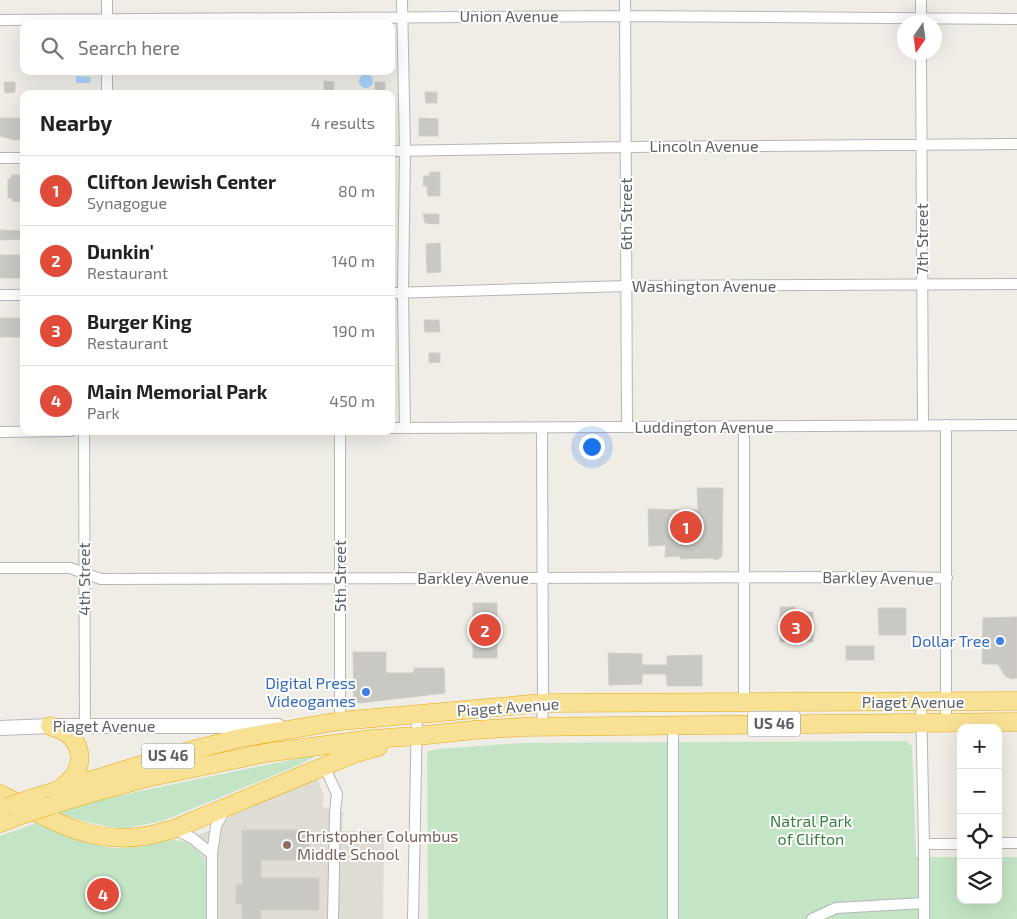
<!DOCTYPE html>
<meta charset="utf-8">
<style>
body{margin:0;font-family:"Exo 2",sans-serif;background:#f2f2f2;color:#222}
.controls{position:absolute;right:15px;bottom:15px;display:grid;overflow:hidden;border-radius:10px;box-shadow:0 5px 20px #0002}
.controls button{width:45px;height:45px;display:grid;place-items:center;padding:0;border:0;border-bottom:1px solid #e0e0e0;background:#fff;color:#222;font:25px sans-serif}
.compass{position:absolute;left:897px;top:15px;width:45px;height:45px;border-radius:50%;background:#fff;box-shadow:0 5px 20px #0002;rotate:193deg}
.you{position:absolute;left:591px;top:446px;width:18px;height:18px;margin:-12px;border:4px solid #fff;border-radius:50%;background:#1a73e8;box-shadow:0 0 0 8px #1a73e833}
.badge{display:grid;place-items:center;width:32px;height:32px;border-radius:50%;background:#e14b3a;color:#fff;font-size:16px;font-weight:700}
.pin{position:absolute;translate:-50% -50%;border:2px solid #fff;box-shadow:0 1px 5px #0006}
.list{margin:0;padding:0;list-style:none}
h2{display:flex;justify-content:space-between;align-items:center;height:65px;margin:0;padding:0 20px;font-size:21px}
h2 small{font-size:16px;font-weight:400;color:#767676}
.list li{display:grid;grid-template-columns:32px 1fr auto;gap:15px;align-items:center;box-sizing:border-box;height:70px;padding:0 20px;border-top:1px solid #e0e0e0}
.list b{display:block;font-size:19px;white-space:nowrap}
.list p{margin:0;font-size:16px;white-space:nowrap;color:#767676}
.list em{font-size:16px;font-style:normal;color:#767676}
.icon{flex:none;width:28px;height:28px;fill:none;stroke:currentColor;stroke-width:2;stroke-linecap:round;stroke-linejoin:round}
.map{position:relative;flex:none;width:1017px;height:919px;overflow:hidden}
.search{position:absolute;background:#fff;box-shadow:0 5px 20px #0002;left:20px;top:20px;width:375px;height:55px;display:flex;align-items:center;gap:12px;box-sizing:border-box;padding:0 18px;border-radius:10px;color:#767676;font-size:19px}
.panel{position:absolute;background:#fff;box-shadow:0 5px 20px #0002;left:20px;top:90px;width:375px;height:345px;border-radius:10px}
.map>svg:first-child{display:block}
.education{fill:#dfdcd4}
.green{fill:#c4e5c5}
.water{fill:#aad5fb}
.building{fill:#cac8c3;stroke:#d4cfc4}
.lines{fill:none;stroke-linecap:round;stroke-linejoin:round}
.street-casing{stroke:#b3b6ba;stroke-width:12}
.secondary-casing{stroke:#b4b8bd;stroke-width:16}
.highway-casing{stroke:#eaaa0b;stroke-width:19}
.street{stroke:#fff;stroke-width:10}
.secondary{stroke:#fff;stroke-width:14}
.highway{stroke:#f8e194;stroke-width:18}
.highway-bridge-casing{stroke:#eaaa0b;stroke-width:19;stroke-linecap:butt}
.highway-bridge{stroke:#f8e194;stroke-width:18}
.shop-dot{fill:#3f7fe0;stroke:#fff;stroke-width:2}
.education-dot{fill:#8d6e63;stroke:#fff;stroke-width:2}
.labels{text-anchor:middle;stroke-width:4;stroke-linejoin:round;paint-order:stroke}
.shield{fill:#fff;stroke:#8e9094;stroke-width:1}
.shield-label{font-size:15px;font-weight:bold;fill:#5d6166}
.street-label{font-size:16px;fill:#5d6166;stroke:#fff}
.shop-label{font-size:16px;fill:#366cbe;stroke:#fff;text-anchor:end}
.park-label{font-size:16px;fill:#39813e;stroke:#fff}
.education-label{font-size:16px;fill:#785e54;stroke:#fff;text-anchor:start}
</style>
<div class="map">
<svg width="1017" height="919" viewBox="0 0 1017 919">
<rect width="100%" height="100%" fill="#efede6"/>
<!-- education -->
<path class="education" d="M 317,778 L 324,796 L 322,806 L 335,812 L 343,812 L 342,831 L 384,831 L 383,919 L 206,919 L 206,868 L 204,861 L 197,850 L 183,841 L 223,825 L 235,810 Z"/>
<!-- green -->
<path class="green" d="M 906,741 L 912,746 L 916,857 L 961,857 L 961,900 L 998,900 L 998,857 L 1017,857 L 1017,919 L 428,919 L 427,754 L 429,751 L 438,749 L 521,743 Z
M 319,754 L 299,765 L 162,821 L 122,829 L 86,822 L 58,813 L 88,802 Z
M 39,822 L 81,841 L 111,848 L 139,847 L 171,840 L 183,841 L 197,850 L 204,861 L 206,868 L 206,919 L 0,919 L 0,836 Z"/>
<!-- water -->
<path class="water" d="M359 81a7 7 0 1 1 14 0a7 7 0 1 1-14 0Z
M 76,76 L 91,77 L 90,83 L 76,83 Z"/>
<!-- building -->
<path class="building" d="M 324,81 L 334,82 L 334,92 L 324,91 Z
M 4,82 L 15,82 L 15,92 L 5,93 Z
M 375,82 L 385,82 L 385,93 L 375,92 Z
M 425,92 L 437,92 L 437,103 L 426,103 Z
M 0,118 L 24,118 L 24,137 L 22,137 L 22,139 L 14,140 L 0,136 Z
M 419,118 L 438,119 L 438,136 L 419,136 Z
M 430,172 L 440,172 L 440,196 L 428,196 L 427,186 L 423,186 L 424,176 L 429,176 Z
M 11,175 L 21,175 L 21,179 L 23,179 L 24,199 L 21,202 L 12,201 L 12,198 L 8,198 L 8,179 L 11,179 Z
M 423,214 L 439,214 L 439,224 L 425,223 Z
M 0,230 L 24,231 L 24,239 L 0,240 Z
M 440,243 L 441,272 L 427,273 L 426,244 Z
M 0,255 L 24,255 L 24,278 L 0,278 Z
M 0,318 L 24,318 L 24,337 L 0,337 Z
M 424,320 L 439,320 L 440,332 L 425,332 Z
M 429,353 L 440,353 L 440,362 L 429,363 Z
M 697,488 L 723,488 L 722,556 L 717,560 L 711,558 L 680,559 L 680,556 L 665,557 L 666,545 L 649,546 L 648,509 L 698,510 Z
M 473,603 L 497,603 L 497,658 L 473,658 Z
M 780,607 L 795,607 L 795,612 L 813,612 L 813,642 L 780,642 Z
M 878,608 L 906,608 L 906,635 L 879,635 Z
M 1017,617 L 1017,678 L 1011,679 L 1005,676 L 998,664 L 982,664 L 983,618 Z
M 846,646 L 874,646 L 874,660 L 846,660 Z
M 353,652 L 386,652 L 386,673 L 414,673 L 414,668 L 444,668 L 445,693 L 360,703 L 356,702 L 354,700 Z
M 608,653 L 642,654 L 642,665 L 667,665 L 667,656 L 702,655 L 702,686 L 667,686 L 666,674 L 642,674 L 642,684 L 609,685 Z
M 242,830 L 310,830 L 310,860 L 261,860 L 261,878 L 319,878 L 319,910 L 261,910 L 261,919 L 242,919 L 242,904 L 236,904 L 236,885 L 242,885 Z"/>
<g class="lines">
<defs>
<path id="street" d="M 402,0 L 405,151 L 403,293 L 405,428
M 625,0 L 627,427
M 921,0 L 921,22
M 0,20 L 626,16 L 1017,19
M 107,24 L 107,0
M 921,52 L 923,425
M 107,71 L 107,94
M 391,151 L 626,147 L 1017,144
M 0,158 L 24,158
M 391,293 L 626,286 L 1017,284
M 0,295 L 24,295
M 946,425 L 946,722
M 744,426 L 744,703
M 391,428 L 1017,425
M 84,431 L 85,726
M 0,432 L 71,431
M 0,568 L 70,568 L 101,579 L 900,577 L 947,578
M 921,702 L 924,844 L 924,919
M 340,721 L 340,431
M 542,727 L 543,703 L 542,428
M 324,766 L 337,794 L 335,812 L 333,919
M 174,829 L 192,838 L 212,854 L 212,919
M 998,843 L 1017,843
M 924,844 L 961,844
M 212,854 L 216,826 L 226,808
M 413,919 L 417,714
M 673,919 L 673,726
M 812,919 L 836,908 L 924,903"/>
<path id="secondary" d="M 0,728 L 50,726 L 278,726"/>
<path id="highway" d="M 50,726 C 54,728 60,729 65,732 C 81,742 84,762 73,777 C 69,781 65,785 61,788
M 265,753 L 372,739 L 417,736 L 474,730 L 522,727 L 1017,722
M 0,794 C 48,818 88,845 145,836 C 155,835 165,831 174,829 L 356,753 L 378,747
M 36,797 L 177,754 L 240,738 L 340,721 L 543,703 L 1017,701
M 52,805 L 92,793 L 146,778 L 275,751
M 0,823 L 21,815"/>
</defs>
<!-- street casing -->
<use href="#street" class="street-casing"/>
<!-- secondary casing -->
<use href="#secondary" class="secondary-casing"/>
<!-- highway casing -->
<use href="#highway" class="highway-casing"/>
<!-- street -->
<use href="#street" class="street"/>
<!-- secondary -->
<use href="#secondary" class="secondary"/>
<!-- highway -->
<use href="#highway" class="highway"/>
<defs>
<path id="highway-bridge" d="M 7,807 L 36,797
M 21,815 L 52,805"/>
</defs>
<!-- highway-bridge casing -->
<use href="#highway-bridge" class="highway-bridge-casing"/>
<!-- highway-bridge -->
<use href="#highway-bridge" class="highway-bridge"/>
</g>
<!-- markers -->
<g class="shop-dot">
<circle cx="1000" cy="641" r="5"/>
<circle cx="366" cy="692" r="5"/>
</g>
<circle class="education-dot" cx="287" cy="845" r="5"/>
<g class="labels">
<!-- shield labels -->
<g class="shield">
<rect x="748" y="711.5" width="52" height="25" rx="4"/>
<rect x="142" y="743.5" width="52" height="25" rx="4"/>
</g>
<g class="shield-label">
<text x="774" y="729">US 46</text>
<text x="168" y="761">US 46</text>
</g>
<!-- street labels -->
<g class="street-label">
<text x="509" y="22">Union Avenue</text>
<text x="704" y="152">Lincoln Avenue</text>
<text transform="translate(626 214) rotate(-90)" y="6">6th Street</text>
<text transform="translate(922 239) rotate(-90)" y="6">7th Street</text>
<text x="704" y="292">Washington Avenue</text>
<text x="704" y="433">Luddington Avenue</text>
<text transform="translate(340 576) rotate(-90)" y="6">5th Street</text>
<text x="473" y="584">Barkley Avenue</text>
<text transform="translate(878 578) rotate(1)" y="6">Barkley Avenue</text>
<text transform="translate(84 579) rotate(-90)" y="6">4th Street</text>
<text x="913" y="708">Piaget Avenue</text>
<text transform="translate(508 707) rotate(-4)" y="6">Piaget Avenue</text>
<text x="104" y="732">Piaget Avenue</text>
</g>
<!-- shop labels -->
<g class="shop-label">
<text x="990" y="647">Dollar Tree</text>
<text x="356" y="689">Digital Press<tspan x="356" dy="18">Videogames</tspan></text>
</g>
<!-- park labels -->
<g class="park-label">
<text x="811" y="827">Natral Park<tspan x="811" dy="18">of Clifton</tspan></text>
</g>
<!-- education labels -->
<g class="education-label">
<text x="297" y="842">Christopher Columbus<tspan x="297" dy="18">Middle School</tspan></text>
</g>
</g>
</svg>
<div class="controls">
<button>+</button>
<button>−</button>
<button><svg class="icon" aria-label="locate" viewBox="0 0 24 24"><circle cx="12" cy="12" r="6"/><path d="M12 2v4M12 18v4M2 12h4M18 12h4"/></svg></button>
<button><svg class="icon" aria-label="layers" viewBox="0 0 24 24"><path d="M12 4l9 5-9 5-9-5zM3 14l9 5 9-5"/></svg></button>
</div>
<svg class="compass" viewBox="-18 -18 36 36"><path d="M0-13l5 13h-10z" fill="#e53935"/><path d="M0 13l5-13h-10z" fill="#767676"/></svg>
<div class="you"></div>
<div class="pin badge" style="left:686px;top:527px">1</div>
<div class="pin badge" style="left:485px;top:630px">2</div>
<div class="pin badge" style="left:796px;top:627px">3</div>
<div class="pin badge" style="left:103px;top:894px">4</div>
<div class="search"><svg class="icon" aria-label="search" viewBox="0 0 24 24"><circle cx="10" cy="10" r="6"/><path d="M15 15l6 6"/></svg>Search here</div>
<section class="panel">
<h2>Nearby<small>4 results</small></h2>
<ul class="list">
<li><span class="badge">1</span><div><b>Clifton Jewish Center</b><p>Synagogue</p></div><em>80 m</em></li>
<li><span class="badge">2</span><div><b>Dunkin'</b><p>Restaurant</p></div><em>140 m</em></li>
<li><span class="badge">3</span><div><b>Burger King</b><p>Restaurant</p></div><em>190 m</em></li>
<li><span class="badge">4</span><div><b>Main Memorial Park</b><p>Park</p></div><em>450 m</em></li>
</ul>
</section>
</div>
